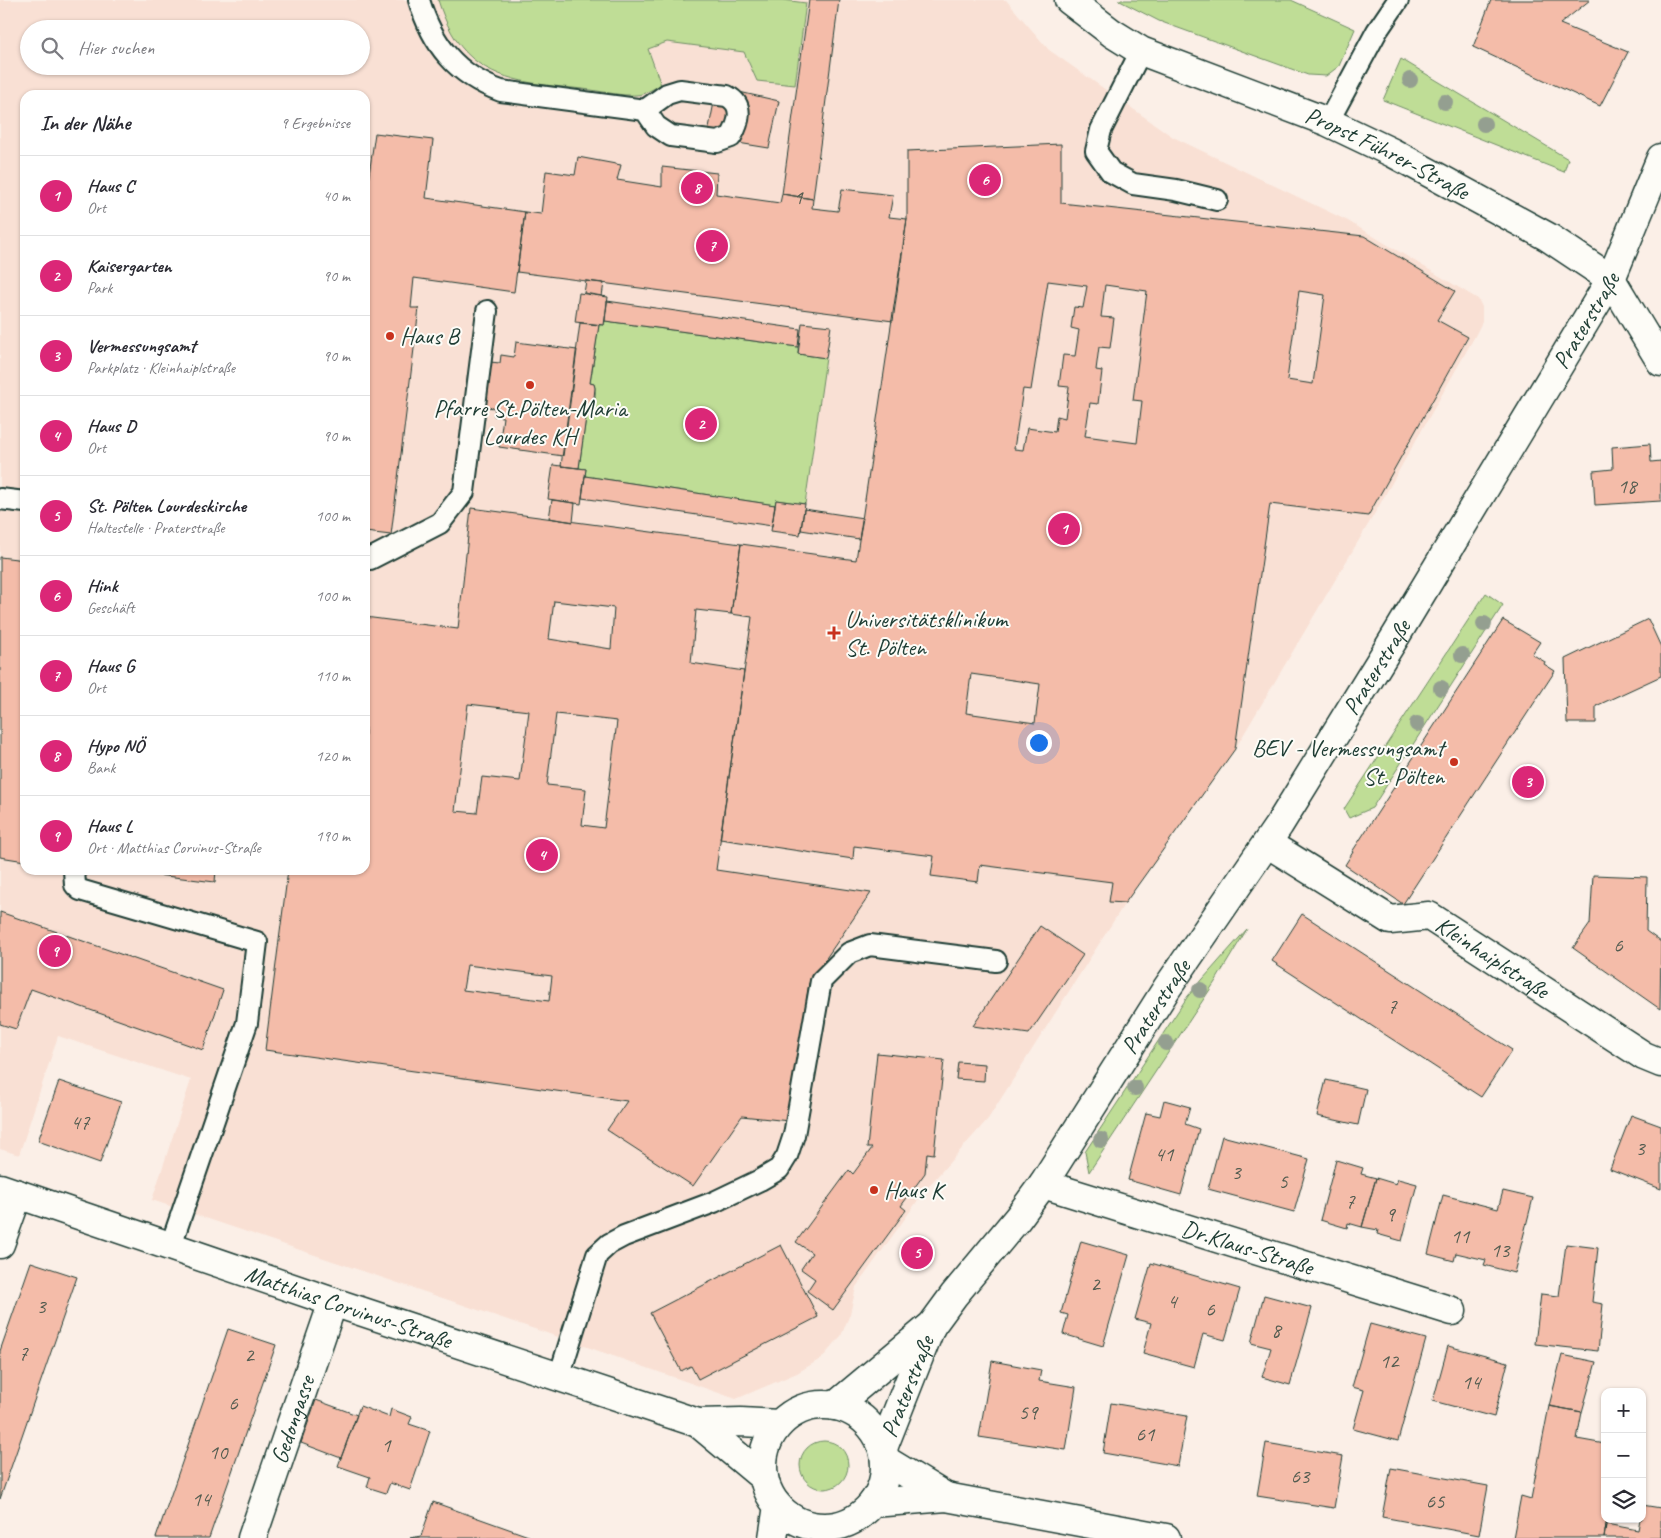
<!DOCTYPE html>
<html lang="de">
<meta charset="utf-8">
<style>
body{margin:0;font-family:Caveat,sans-serif;background:#f2f2f3;color:#2b2b33}
.controls{position:absolute;right:15px;bottom:15px;display:grid;overflow:hidden;border-radius:10px;box-shadow:0 1px 4px #0004}
.controls button{width:45px;height:45px;display:grid;place-items:center;padding:0;border:0;border-bottom:1px solid #e1e1e2;background:#fff;color:#2b2b33;font:25px sans-serif}
.you{position:absolute;left:1038px;top:742px;width:18px;height:18px;margin:-12px;border:4px solid #fff;border-radius:50%;background:#1a73e8;box-shadow:0 0 0 8px #1a73e833}
.badge{display:grid;place-items:center;width:32px;height:32px;border-radius:50%;background:#db2777;color:#fff;font-size:16px;font-weight:700}
.pin{position:absolute;translate:-50% -50%;border:2px solid #fff;box-shadow:0 1px 5px #0006}
.list{margin:0;padding:0;list-style:none}
h2{display:flex;justify-content:space-between;align-items:center;height:65px;margin:0;padding:0 20px;font-size:21px}
h2 small{font-size:16px;font-weight:400;color:#7c7c81}
.list li{display:grid;grid-template-columns:32px 1fr auto;gap:15px;align-items:center;box-sizing:border-box;height:80px;padding:0 20px;border-top:1px solid #e1e1e2}
.list b{display:block;font-size:19px;white-space:nowrap}
.list p{margin:0;font-size:16px;white-space:nowrap;color:#7c7c81}
.list em{font-size:16px;font-style:normal;color:#7c7c81}
.icon{flex:none;width:28px;height:28px;fill:none;stroke:currentColor;stroke-width:2;stroke-linecap:round;stroke-linejoin:round}
.map{position:relative;flex:none;width:1661px;height:1538px;overflow:hidden}
.search{position:absolute;background:#fff;box-shadow:0 1px 4px #0004;left:20px;top:20px;width:350px;height:55px;display:flex;align-items:center;gap:12px;box-sizing:border-box;padding:0 18px;border-radius:28px;color:#7c7c81;font-size:19px}
.panel{position:absolute;background:#fff;box-shadow:0 1px 4px #0004;left:20px;top:90px;width:350px;height:785px;border-radius:15px}
.map>svg:first-child{display:block}
.built{fill:#f9e0d4;fill-rule:evenodd}
.green{fill:#bfdd96;stroke:#6f8d65}
.building{fill:#f4bca9;stroke:#1f3d34;fill-rule:evenodd}
.lines{fill:none;stroke-linecap:round;stroke-linejoin:round}
.service-casing{stroke:#1f3d34;stroke-width:24}
.minor-casing{stroke:#1f3d34;stroke-width:31}
.tertiary-casing{stroke:#1f3d34;stroke-width:31}
.secondary-casing{stroke:#1f3d34;stroke-width:31}
.service{stroke:#fdfcf7;stroke-width:20}
.minor{stroke:#fdfcf7;stroke-width:28}
.tertiary{stroke:#fdfcf7;stroke-width:28}
.secondary{stroke:#fdfcf7;stroke-width:28}
.tree{fill:#949f90}
.poi-dot{fill:#c8321e;stroke:#fdfcf7;stroke-width:2}
.labels{text-anchor:middle;stroke-width:4;stroke-linejoin:round;paint-order:stroke}
.number-label{font-size:21px;fill:#545d51}
.street-label{font-size:24px;fill:#1f3d34;stroke:#fdfcf7}
.poi-label{font-size:24px;fill:#1f3d34;stroke:#fdfcf7;text-anchor:start}
</style>
<div class="map">
<svg width="1661" height="1538" viewBox="0 0 1661 1538">
<rect width="100%" height="100%" fill="#fbefe7"/>
<filter id="ink" filterUnits="userSpaceOnUse"><feTurbulence type="fractalNoise" baseFrequency=".02" numOctaves="2"/><feDisplacementMap in="SourceGraphic" scale="10" xChannelSelector="R" yChannelSelector="G"/><feConvolveMatrix kernelMatrix="1 2 1 2 8 2 1 2 1" color-interpolation-filters="sRGB"/></filter>
<g filter="url(#ink)">
<!-- built -->
<path class="built" d="M 0,0 L 1006,0 L 1049,50 L 1173,137 L 1348,221 L 1478,299 L 1482,307 L 1482,322 L 1475,336 L 1372,518 L 1235,749 L 1125,903 L 988,1119 L 926,1189 L 856,1287 L 850,1314 L 841,1336 L 822,1358 L 797,1373 L 736,1399 L 576,1343 L 152,1200 L 191,1080 L 58,1036 L 19,1155 L 0,1149 ZM 29,29 L 361,29 L 361,66 L 29,66 ZM 25,95 L 365,95 L 365,870 L 25,870 Z"/>
<!-- green -->
<path class="green" d="M 438,0 L 783,0 L 806,3 L 795,85 L 757,81 L 744,52 L 667,42 L 648,49 L 661,85 C 654,88 644,95 636,95 C 622,96 605,92 591,90 C 551,85 505,85 473,59 C 455,44 445,22 438,0 Z
M 1118,0 L 1291,0 L 1355,29 L 1339,66 L 1326,76 L 1308,75 L 1159,21 Z
M 1401,59 L 1568,159 L 1564,172 L 1383,100 Z
M 605,321 L 798,347 L 798,354 L 826,358 L 805,504 L 776,500 L 775,505 L 585,476 L 586,469 L 579,468 L 587,410 L 591,411 C 595,404 597,392 594,384 L 590,383 L 599,325 L 604,325 Z
M 1486,593 L 1503,605 L 1372,808 L 1349,818 L 1344,809 Z
M 1247,929 L 1215,982 L 1089,1172 L 1085,1152 L 1188,996 Z
M800 1465a24 24 0 1 1 48 0a24 24 0 1 1-48 0Z"/>
<!-- building -->
<path class="building" d="M 809,0 L 839,0 L 813,199 L 782,194 Z
M 1491,0 L 1590,0 L 1560,24 L 1628,52 L 1600,106 L 1473,47 Z
M 717,87 L 779,101 L 769,148 L 707,138 Z
M 375,133 L 433,140 L 426,198 L 525,212 L 514,292 L 414,278 L 411,308 L 419,308 L 391,535 L 365,532 L 365,203 Z
M 1061,144 L 1061,203 L 1364,236 L 1455,291 L 1437,320 L 1468,337 L 1368,516 L 1270,504 L 1235,749 L 1125,903 L 1109,902 L 1112,882 L 980,865 L 978,882 L 931,876 L 934,856 L 854,846 L 853,859 L 720,839 L 752,617 L 731,614 L 741,544 L 856,560 L 907,219 L 907,151 ZM 1048,281 L 1087,286 L 1083,308 L 1074,307 L 1071,328 L 1079,330 L 1075,356 L 1063,355 L 1059,386 L 1069,387 L 1065,418 L 1057,416 L 1055,432 L 1027,428 L 1023,450 L 1014,449 L 1023,389 L 1031,390 ZM 1105,285 L 1147,291 L 1133,400 L 1142,401 L 1137,443 L 1085,436 L 1090,403 L 1098,404 L 1102,371 L 1096,370 L 1099,347 L 1110,348 L 1114,318 L 1101,317 ZM 1299,291 L 1325,295 L 1313,384 L 1287,380 ZM 971,674 L 1040,684 L 1035,723 L 966,713 Z
M 578,157 L 621,165 L 617,180 L 662,187 L 662,167 L 717,173 L 716,194 L 780,203 L 782,194 L 813,199 L 812,208 L 838,211 L 842,189 L 893,195 L 889,217 L 907,219 L 893,321 L 517,272 L 525,212 L 541,214 L 546,171 L 575,175 Z
M 586,281 L 604,283 L 602,296 L 584,293 Z
M 579,293 L 608,297 L 604,325 L 575,322 Z
M 607,301 L 800,329 L 798,347 L 605,321 Z
M 580,323 L 599,325 L 590,383 L 594,384 L 595,388 L 593,407 L 591,411 L 587,410 L 579,468 L 561,466 Z
M 802,323 L 831,326 L 826,358 L 798,354 Z
M 516,342 L 577,350 L 563,456 L 499,447 L 503,417 L 494,416 L 495,408 L 485,407 L 490,362 L 500,363 L 501,355 L 514,357 Z
M 1650,444 L 1651,462 L 1661,461 L 1661,501 L 1595,505 L 1593,471 L 1613,469 L 1612,447 Z
M 553,465 L 586,469 L 581,504 L 548,499 Z
M 585,476 L 775,505 L 772,526 L 582,498 Z
M 552,500 L 575,503 L 573,522 L 549,518 Z
M 776,500 L 805,504 L 800,535 L 771,531 Z
M 471,508 L 741,544 L 731,614 L 696,610 L 691,663 L 744,671 L 716,870 L 871,893 L 809,983 L 789,1121 L 742,1116 L 693,1186 L 607,1130 L 627,1101 L 265,1050 L 288,870 L 365,870 L 365,617 L 458,629 ZM 554,601 L 614,608 L 611,649 L 549,639 ZM 468,704 L 529,711 L 520,781 L 482,777 L 477,813 L 455,811 ZM 556,714 L 617,721 L 604,828 L 582,825 L 586,789 L 547,785 ZM 467,965 L 552,976 L 549,1001 L 463,990 Z
M 804,509 L 863,518 L 859,539 L 801,530 Z
M 0,557 L 25,560 L 25,861 L 0,857 Z
M 1648,619 L 1661,647 L 1661,676 L 1596,706 L 1596,723 L 1567,723 L 1565,659 Z
M 1503,620 L 1540,642 L 1532,654 L 1545,662 L 1544,664 L 1555,671 L 1403,904 L 1345,865 L 1353,852 L 1352,852 Z
M 116,870 L 216,870 L 215,882 Z
M 1593,875 L 1647,877 L 1646,931 L 1661,942 L 1660,1009 L 1573,948 L 1590,924 Z
M 0,912 L 223,990 L 203,1050 L 31,989 L 16,1029 L 0,1024 Z
M 1302,914 L 1512,1050 L 1481,1097 L 1272,961 Z
M 1040,926 L 1083,955 L 1029,1034 L 973,1026 Z
M 877,1053 L 944,1060 L 934,1154 L 927,1153 L 925,1173 L 901,1206 L 906,1210 L 833,1310 L 807,1291 L 815,1279 L 801,1269 L 812,1253 L 796,1242 L 849,1170 L 853,1174 L 872,1148 L 867,1148 Z
M 958,1062 L 985,1064 L 984,1081 L 956,1079 Z
M 1326,1080 L 1366,1089 L 1358,1125 L 1317,1116 Z
M 59,1081 L 121,1102 L 100,1163 L 38,1141 Z
M 1164,1100 L 1190,1107 L 1185,1124 L 1199,1129 L 1181,1195 L 1128,1180 L 1146,1113 L 1160,1116 Z
M 1631,1115 L 1661,1126 L 1661,1189 L 1610,1169 Z
M 1222,1136 L 1309,1159 L 1294,1212 L 1208,1189 Z
M 1336,1160 L 1363,1168 L 1361,1174 L 1376,1178 L 1362,1227 L 1348,1223 L 1347,1228 L 1320,1220 Z
M 1376,1178 L 1396,1184 L 1398,1179 L 1417,1184 L 1402,1241 L 1377,1234 L 1378,1230 L 1362,1227 Z
M 1503,1191 L 1533,1198 L 1514,1273 L 1484,1265 L 1486,1260 L 1456,1253 L 1454,1261 L 1428,1254 L 1443,1195 L 1498,1209 Z
M 1081,1241 L 1129,1255 L 1103,1346 L 1063,1334 L 1068,1315 L 1061,1313 Z
M 1566,1244 L 1598,1248 L 1592,1302 L 1603,1304 L 1598,1351 L 1535,1344 L 1541,1294 L 1559,1296 Z
M 781,1245 L 818,1317 L 698,1379 L 691,1366 L 681,1371 L 650,1313 Z
M 31,1262 L 77,1277 L 0,1499 L 0,1351 Z
M 1151,1263 L 1240,1289 L 1225,1340 L 1203,1334 L 1194,1367 L 1143,1353 L 1151,1323 L 1135,1319 Z
M 1264,1295 L 1312,1308 L 1290,1385 L 1262,1377 L 1271,1348 L 1251,1343 Z
M 1370,1324 L 1426,1339 L 1398,1441 L 1353,1429 L 1364,1390 L 1352,1387 Z
M 228,1329 L 276,1345 L 209,1538 L 156,1538 Z
M 1448,1346 L 1508,1362 L 1494,1417 L 1433,1401 Z
M 1562,1355 L 1596,1362 L 1582,1412 L 1549,1406 Z
M 992,1361 L 1041,1370 L 1039,1381 L 1076,1387 L 1066,1450 L 979,1437 Z
M 316,1400 L 357,1415 L 341,1458 L 301,1443 Z
M 1111,1403 L 1187,1416 L 1178,1466 L 1103,1453 Z
M 360,1406 L 389,1417 L 391,1409 L 412,1417 L 409,1424 L 430,1431 L 410,1490 L 390,1483 L 386,1493 L 367,1487 L 370,1477 L 338,1466 Z
M 1549,1406 L 1582,1412 L 1577,1439 L 1605,1444 L 1605,1519 L 1607,1519 L 1604,1538 L 1513,1538 L 1521,1496 L 1531,1499 Z
M 1266,1443 L 1343,1456 L 1334,1508 L 1257,1496 Z
M 1391,1468 L 1488,1486 L 1479,1535 L 1382,1517 Z
M 433,1502 L 534,1538 L 410,1538 L 421,1536 Z
M 1642,1505 L 1661,1508 L 1661,1538 L 1604,1538 L 1606,1524 L 1638,1530 L 1640,1519 L 1642,1519 Z"/>
<g class="lines">
<defs>
<path id="service" d="M 419,0 C 432,44 456,75 501,91 L 645,110 L 667,94 L 680,90 L 727,96 C 745,105 739,123 731,137 L 717,142 L 671,136 L 656,126 L 645,110
M 1141,51 L 1101,130 L 1096,151 L 1111,172 L 1133,184 L 1176,190 L 1217,200
M 1328,122 L 1377,31 L 1398,0
M 0,499 L 25,502
M 365,559 L 370,559 L 440,523 L 464,492 L 487,311
M 74,870 L 75,885 L 80,890 L 257,942 L 247,1023 L 171,1245
M 559,1377 L 597,1255 L 609,1244 L 624,1236 L 714,1202 L 760,1180 L 779,1169 L 787,1156 L 794,1135 L 821,981 L 849,953 L 870,945 L 996,961"/>
<g id="minor">
<path id="s1" d="M 1069,0 L 1112,33 L 1141,51 L 1328,122 L 1393,153 L 1548,237 L 1611,279"/>
<path id="s2" d="M 1267,843 L 1390,920 L 1429,916 L 1644,1056 L 1661,1063"/>
<path id="s3" d="M 1043,1184 L 1452,1311"/>
<path id="s4" d="M 0,1188 L 333,1302 L 698,1423 L 741,1422 L 779,1424"/>
<path d="M 0,1244 L 18,1194"/>
<path d="M 698,1423 L 764,1478"/>
<path d="M 885,1460 L 946,1497"/>
<path d="M 873,1503 L 946,1497 L 1166,1538"/>
<path id="s5" d="M 252,1538 L 333,1302"/>
</g>
<path id="tertiary" d="M 1611,279 L 1661,362"/>
<g id="secondary">
<circle cx="824" cy="1466" r="61"/>
<path id="s6" d="M 835,1406 L 932,1325 L 954,1295 L 1018,1218 L 1043,1184 L 1167,988 L 1279,825 L 1397,634 L 1611,279 L 1661,158"/>
<path id="s7" d="M 883,1448 L 930,1329"/>
<path d="M 773,1538 L 778,1506"/>
</g>
</defs>
<!-- service casing -->
<use href="#service" class="service-casing"/>
<!-- minor casing -->
<use href="#minor" class="minor-casing"/>
<!-- tertiary casing -->
<use href="#tertiary" class="tertiary-casing"/>
<!-- secondary casing -->
<use href="#secondary" class="secondary-casing"/>
<!-- service -->
<use href="#service" class="service"/>
<!-- minor -->
<use href="#minor" class="minor"/>
<!-- tertiary -->
<use href="#tertiary" class="tertiary"/>
<!-- secondary -->
<use href="#secondary" class="secondary"/>
</g>
<!-- trees -->
<g class="tree">
<circle cx="1410" cy="80" r="8"/>
<circle cx="1445" cy="102" r="8"/>
<circle cx="1484" cy="124" r="8"/>
<circle cx="1484" cy="624" r="8"/>
<circle cx="1462" cy="655" r="8"/>
<circle cx="1441" cy="688" r="8"/>
<circle cx="1417" cy="724" r="8"/>
<circle cx="1200" cy="990" r="8"/>
<circle cx="1166" cy="1043" r="8"/>
<circle cx="1135" cy="1088" r="8"/>
<circle cx="1101" cy="1140" r="8"/>
</g>
</g>
<!-- markers -->
<g class="poi-dot">
<circle cx="390" cy="336" r="5"/>
<circle cx="530" cy="385" r="5"/>
<path d="M831.5 625.5h5v5h5v5h-5v5h-5v-5h-5v-5h5z"/>
<circle cx="1454" cy="762" r="5"/>
<circle cx="874" cy="1190" r="5"/>
</g>
<g class="labels">
<!-- number labels -->
<g class="number-label">
<text x="798" y="204">1</text>
<text x="1627" y="493">18</text>
<text x="1618" y="952">6</text>
<text x="1392" y="1013">7</text>
<text x="80" y="1129">47</text>
<text x="1640" y="1155">3</text>
<text x="1164" y="1161">41</text>
<text x="1236" y="1179">3</text>
<text x="1283" y="1188">5</text>
<text x="1350" y="1208">7</text>
<text x="1390" y="1221">9</text>
<text x="1460" y="1243">11</text>
<text x="1500" y="1257">13</text>
<text x="1095" y="1291">2</text>
<text x="1172" y="1308">4</text>
<text x="41" y="1313">3</text>
<text x="1210" y="1316">6</text>
<text x="1276" y="1337">8</text>
<text x="23" y="1360">7</text>
<text x="249" y="1362">2</text>
<text x="1389" y="1368">12</text>
<text x="1471" y="1389">14</text>
<text x="233" y="1410">6</text>
<text x="1028" y="1419">59</text>
<text x="1145" y="1441">61</text>
<text x="386" y="1452">1</text>
<text x="218" y="1459">10</text>
<text x="1300" y="1483">63</text>
<text x="201" y="1506">14</text>
<text x="1435" y="1508">65</text>
</g>
<!-- street labels -->
<g class="street-label">
<text dy="8" stroke="none"><textPath href="#s1" startOffset="355">Propst Führer-Straße</textPath></text>
<text dy="8" stroke="none"><textPath href="#s6" startOffset="1326">Praterstraße</textPath></text>
<text dy="8" stroke="none"><textPath href="#s6" startOffset="921">Praterstraße</textPath></text>
<text dy="8" stroke="none"><textPath href="#s2" startOffset="260">Kleinhaiplstraße</textPath></text>
<text dy="8" stroke="none"><textPath href="#s6" startOffset="516">Praterstraße</textPath></text>
<text dy="8" stroke="none"><textPath href="#s3" startOffset="214">Dr.Klaus-Straße</textPath></text>
<text dy="8" stroke="none"><textPath href="#s4" startOffset="368">Matthias Corvinus-Straße</textPath></text>
<text dy="8" stroke="none"><textPath href="#s7" startOffset="66">Praterstraße</textPath></text>
<text dy="8" stroke="none"><textPath href="#s5" startOffset="125">Gedongasse</textPath></text>
</g>
<!-- poi labels -->
<g class="poi-label">
<text x="400" y="344">Haus B</text>
<text x="530" y="416" text-anchor="middle">Pfarre St.Pölten-Maria<tspan x="530" dy="28">Lourdes KH</tspan></text>
<text x="845" y="627">Universitätsklinikum<tspan x="845" dy="28">St. Pölten</tspan></text>
<text x="1444" y="756" text-anchor="end">BEV - Vermessungsamt<tspan x="1444" dy="28">St. Pölten</tspan></text>
<text x="884" y="1198">Haus K</text>
</g>
</g>
</svg>
<div class="controls">
<button>+</button>
<button>−</button>
<button><svg class="icon" aria-label="layers" viewBox="0 0 24 24"><path d="M12 4l9 5-9 5-9-5zM3 14l9 5 9-5"/></svg></button>
</div>
<div class="you"></div>
<div class="pin badge" style="left:1064px;top:529px">1</div>
<div class="pin badge" style="left:701px;top:424px">2</div>
<div class="pin badge" style="left:1528px;top:782px">3</div>
<div class="pin badge" style="left:542px;top:855px">4</div>
<div class="pin badge" style="left:917px;top:1253px">5</div>
<div class="pin badge" style="left:985px;top:180px">6</div>
<div class="pin badge" style="left:712px;top:246px">7</div>
<div class="pin badge" style="left:697px;top:188px">8</div>
<div class="pin badge" style="left:55px;top:951px">9</div>
<div class="search"><svg class="icon" aria-label="search" viewBox="0 0 24 24"><circle cx="10" cy="10" r="6"/><path d="M15 15l6 6"/></svg>Hier suchen</div>
<section class="panel">
<h2>In der Nähe<small>9 Ergebnisse</small></h2>
<ul class="list">
<li><span class="badge">1</span><div><b>Haus C</b><p>Ort</p></div><em>40 m</em></li>
<li><span class="badge">2</span><div><b>Kaisergarten</b><p>Park</p></div><em>90 m</em></li>
<li><span class="badge">3</span><div><b>Vermessungsamt</b><p>Parkplatz · Kleinhaiplstraße</p></div><em>90 m</em></li>
<li><span class="badge">4</span><div><b>Haus D</b><p>Ort</p></div><em>90 m</em></li>
<li><span class="badge">5</span><div><b>St. Pölten Lourdeskirche</b><p>Haltestelle · Praterstraße</p></div><em>100 m</em></li>
<li><span class="badge">6</span><div><b>Hink</b><p>Geschäft</p></div><em>100 m</em></li>
<li><span class="badge">7</span><div><b>Haus G</b><p>Ort</p></div><em>110 m</em></li>
<li><span class="badge">8</span><div><b>Hypo NÖ</b><p>Bank</p></div><em>120 m</em></li>
<li><span class="badge">9</span><div><b>Haus L</b><p>Ort · Matthias Corvinus-Straße</p></div><em>190 m</em></li>
</ul>
</section>
</div>
